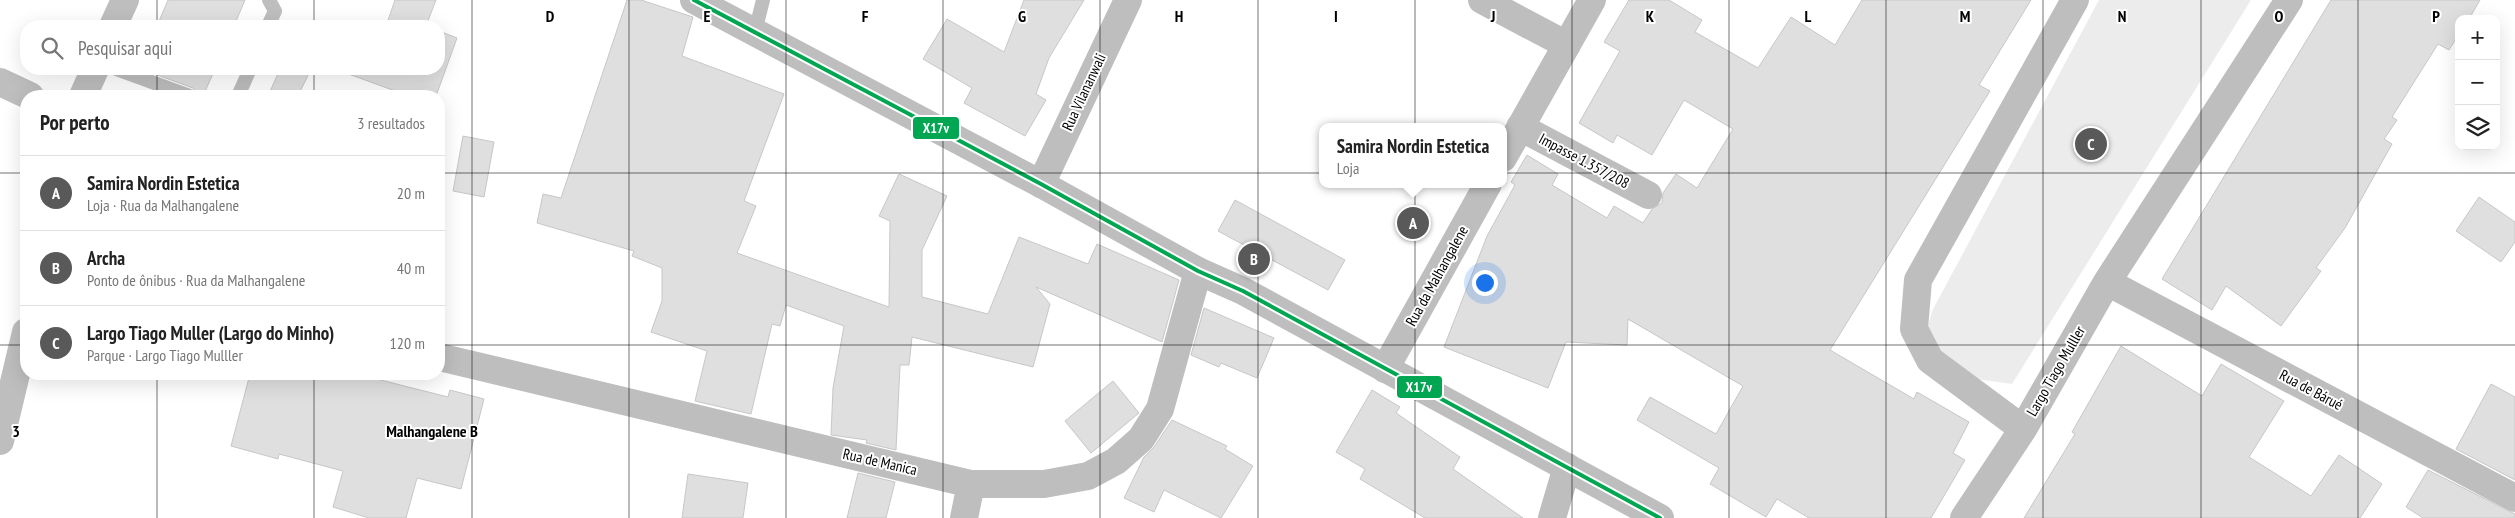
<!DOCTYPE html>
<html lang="pt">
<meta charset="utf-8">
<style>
body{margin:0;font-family:"PT Sans Narrow",sans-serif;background:#f2f2f2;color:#222}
.controls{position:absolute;right:15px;top:15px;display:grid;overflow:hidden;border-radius:10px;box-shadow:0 5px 20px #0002}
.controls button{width:45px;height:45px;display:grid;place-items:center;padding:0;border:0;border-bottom:1px solid #e0e0e0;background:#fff;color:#222;font:25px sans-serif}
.you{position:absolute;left:1484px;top:282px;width:18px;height:18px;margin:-12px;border:4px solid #fff;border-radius:50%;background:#1a73e8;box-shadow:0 0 0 8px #1a73e833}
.badge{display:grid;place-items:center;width:32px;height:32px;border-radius:50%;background:#595959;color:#fff;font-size:16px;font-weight:700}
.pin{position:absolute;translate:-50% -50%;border:2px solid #fff;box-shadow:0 1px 5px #0006}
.popup{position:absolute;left:1319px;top:123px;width:188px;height:65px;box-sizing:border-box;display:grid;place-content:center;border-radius:10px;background:#fff;filter:drop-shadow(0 1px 4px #0005);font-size:16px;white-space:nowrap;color:#767676}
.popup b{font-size:19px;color:#222}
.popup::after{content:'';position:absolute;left:50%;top:100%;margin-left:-10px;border:10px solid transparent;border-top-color:#fff}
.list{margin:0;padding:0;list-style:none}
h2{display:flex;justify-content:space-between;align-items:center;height:65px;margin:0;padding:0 20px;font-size:21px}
h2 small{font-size:16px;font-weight:400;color:#767676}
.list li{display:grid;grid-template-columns:32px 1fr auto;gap:15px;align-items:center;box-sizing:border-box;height:75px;padding:0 20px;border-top:1px solid #e0e0e0}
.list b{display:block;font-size:19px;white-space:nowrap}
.list p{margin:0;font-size:16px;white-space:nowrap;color:#767676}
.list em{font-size:16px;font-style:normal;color:#767676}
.icon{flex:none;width:28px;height:28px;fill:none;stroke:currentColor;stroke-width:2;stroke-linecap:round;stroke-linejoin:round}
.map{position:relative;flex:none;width:2515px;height:518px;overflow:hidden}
.search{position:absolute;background:#fff;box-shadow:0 5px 20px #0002;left:20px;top:20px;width:425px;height:55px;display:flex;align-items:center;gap:12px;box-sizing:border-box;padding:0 18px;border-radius:20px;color:#767676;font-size:19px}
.panel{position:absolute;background:#fff;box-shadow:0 5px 20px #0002;left:20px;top:90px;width:425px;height:290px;border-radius:20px}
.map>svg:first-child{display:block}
.green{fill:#ececec}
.building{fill:#dfdfdf;stroke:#c7c7c7}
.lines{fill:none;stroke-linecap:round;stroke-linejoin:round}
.service{stroke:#bebebe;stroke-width:14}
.minor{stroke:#bebebe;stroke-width:28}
.tertiary{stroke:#bebebe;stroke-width:28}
.bus-1-casing{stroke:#fff;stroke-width:8}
.bus-1{stroke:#00a651;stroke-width:4}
.grid{fill:none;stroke:#000;stroke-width:1;stroke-opacity:0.55}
.labels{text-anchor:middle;stroke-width:4;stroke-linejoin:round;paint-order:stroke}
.street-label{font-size:15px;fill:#000;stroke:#fff}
.neighbourhood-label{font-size:16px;font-weight:bold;fill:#000;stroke:#fff}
.grid-label{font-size:16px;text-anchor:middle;font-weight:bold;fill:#000;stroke:#fff;stroke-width:4;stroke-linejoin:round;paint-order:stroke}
.line-badge{stroke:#fff;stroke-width:2}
.badge-label{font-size:14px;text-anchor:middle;font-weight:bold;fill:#fff}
</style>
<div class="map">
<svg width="2515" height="518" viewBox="0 0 2515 518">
<rect width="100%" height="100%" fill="#fff"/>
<!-- green -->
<path class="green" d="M 2099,0 L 2251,0 L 2012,384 L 1970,378 L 1925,340 L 1932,311 Z"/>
<!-- building -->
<path class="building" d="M 168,0 L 245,0 L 234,26 L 157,26 Z
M 395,0 L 436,0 L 426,26 L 386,26 Z
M 627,0 L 641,0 L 693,17 L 682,56 L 784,94 L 744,201 L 756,206 L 737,253 L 889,307 L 890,221 L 879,216 L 899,174 L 947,196 L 922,250 L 922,297 L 988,314 L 1019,237 L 1088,264 L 1097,244 L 1179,280 L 1162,342 L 1036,287 L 1050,304 L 1033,367 L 912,337 L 909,365 L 900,365 L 896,450 L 866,443 L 867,440 L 831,435 L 833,388 L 844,326 L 786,305 L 780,326 L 772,324 L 751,414 L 695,401 L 707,351 L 651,332 L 662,301 L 662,268 L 632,256 L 634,251 L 537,223 L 543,194 L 561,198 Z
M 1024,0 L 1084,0 L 1049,58 L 1036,94 L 1046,100 L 1025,136 L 964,103 L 972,88 L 923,59 L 947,19 L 1004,52 Z
M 1629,0 L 1669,0 L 1702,20 L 1695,32 L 1758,68 L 1791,17 L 1835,45 L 1862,0 L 2031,0 L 1979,85 L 1990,91 L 1830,350 L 1914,399 L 1917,392 L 1969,422 L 1953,453 L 1965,460 L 1931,518 L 1809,518 L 1777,499 L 1766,517 L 1710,484 L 1719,468 L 1637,420 L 1650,397 L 1716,434 L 1743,386 L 1628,319 L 1627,345 L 1566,342 L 1548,388 L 1444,347 L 1487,236 L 1515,185 L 1511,182 L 1527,155 L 1558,174 L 1552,185 L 1607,218 L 1614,206 L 1643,223 L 1652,209 L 1662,203 L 1663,193 L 1676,174 L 1697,188 L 1733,129 L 1684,100 L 1652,155 L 1617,135 L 1613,143 L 1579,123 L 1620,51 L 1604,42 Z
M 2331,0 L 2480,0 L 2469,19 L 2459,19 L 2459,34 L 2449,50 L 2438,44 L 2392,117 L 2397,120 L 2384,139 L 2392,144 L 2345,228 L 2316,268 L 2321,271 L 2281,326 L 2226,286 L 2212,310 L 2162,279 Z
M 439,31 L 457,38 L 436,96 L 409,96 L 343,72 L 344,69 L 439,69 Z
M 141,69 L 215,69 L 203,96 L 199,95 L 193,88 Z
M 280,69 L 311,69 L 298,96 L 268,96 Z
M 463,136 L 494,142 L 484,197 L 453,191 Z
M 2479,197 L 2515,222 L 2515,242 L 2501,262 L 2456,231 Z
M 1235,200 L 1345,260 L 1328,290 L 1218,231 Z
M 1204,308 L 1274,338 L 1257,378 L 1221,363 L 1219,367 L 1191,355 Z
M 2121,346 L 2202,396 L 2221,364 L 2284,401 L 2249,457 L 2311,496 L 2339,455 L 2382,484 L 2360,518 L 2024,518 L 2075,434 L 2072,432 Z
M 250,374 L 357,374 L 448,397 L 450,390 L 484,399 L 461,489 L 417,478 L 406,518 L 369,518 L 333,507 L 343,471 L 279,454 L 278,459 L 231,446 Z
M 1113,381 L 1139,413 L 1091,453 L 1065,421 Z
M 2491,384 L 2515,397 L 2515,480 L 2456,449 Z
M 1372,390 L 1400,407 L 1396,413 L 1460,457 L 1453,469 L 1523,518 L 1425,518 L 1360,479 L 1365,469 L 1336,452 Z
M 1172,420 L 1227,446 L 1225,449 L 1253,466 L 1221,518 L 1164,490 L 1154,512 L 1124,498 L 1144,457 L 1154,447 Z
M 2428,470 L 2515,514 L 2515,518 L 2423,518 L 2406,507 Z
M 858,473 L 895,482 L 886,518 L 847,518 Z
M 688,474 L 748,483 L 743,518 L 682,518 Z"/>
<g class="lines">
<!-- service -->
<path class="service" d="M 268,26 L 275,11 L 269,0
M 755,32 L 763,0
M 116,69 L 190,96
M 238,96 L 250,69"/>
<!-- minor -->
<path class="minor" d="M 1482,0 L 1567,45
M 113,26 L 125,0
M 0,82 L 30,96
M 83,96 L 95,69
M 1520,127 L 1648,195
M 1503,158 L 1592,0
M 1041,184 L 1128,0
M 2107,282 L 2515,498
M 439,357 L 971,484 L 1044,484 L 1088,476 L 1116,461 L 1141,439 L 1160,409 L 1198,271
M 1385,369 L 1488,184
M 2023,429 L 1930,360 L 1914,329 L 1918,280 L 2075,0
M 0,441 L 26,332
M 964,518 L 971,484
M 1552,518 L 1567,467
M 1964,518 L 2023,429 L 2107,282 L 2289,0"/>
<!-- tertiary -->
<path class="tertiary" d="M 694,0 L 1041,184 L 1198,271 L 1243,291 L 1660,518"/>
<defs>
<path id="bus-1" d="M 694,0 L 1041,184 L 1198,271 L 1243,291 L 1660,518"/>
</defs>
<!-- bus-1 casing -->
<use href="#bus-1" class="bus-1-casing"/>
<!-- bus-1 -->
<use href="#bus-1" class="bus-1"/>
</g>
<!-- grid -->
<path class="grid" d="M 157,0 L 157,26M 314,0 L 314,26M 472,0 L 472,518M 629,0 L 629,518M 786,0 L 786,518M 943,0 L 943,518M 1100,0 L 1100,518M 1258,0 L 1258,518M 1415,0 L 1415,518M 1572,0 L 1572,518M 1729,0 L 1729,518M 1886,0 L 1886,518M 2043,0 L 2043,518M 2201,0 L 2201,518M 2358,0 L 2358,518M 157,69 L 157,96M 314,69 L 314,96M 0,173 L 26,173M 439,173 L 2515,173M 0,345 L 26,345M 439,345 L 2515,345M 157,374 L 157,518M 314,374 L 314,518"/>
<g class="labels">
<!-- street labels -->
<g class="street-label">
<text transform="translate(1084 92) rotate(-65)" y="5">Rua Vilananwali</text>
<text transform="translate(1584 161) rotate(28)" y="5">Impasse 1.357/208</text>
<text transform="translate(1437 276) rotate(-61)" y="5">Rua da Malhangalene</text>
<text transform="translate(2056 371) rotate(-60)" y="5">Largo Tiago Mulller</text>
<text transform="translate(2311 390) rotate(28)" y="5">Rua de Bárué</text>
<text transform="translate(880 462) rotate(13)" y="5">Rua de Manica</text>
</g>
<!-- neighbourhood labels -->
<g class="neighbourhood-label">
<text x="432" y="437">Malhangalene B</text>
</g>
</g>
<g class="grid-label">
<text x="550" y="22">D</text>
<text x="707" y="22">E</text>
<text x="865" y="22">F</text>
<text x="1022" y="22">G</text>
<text x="1179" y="22">H</text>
<text x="1336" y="22">I</text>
<text x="1493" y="22">J</text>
<text x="1650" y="22">K</text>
<text x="1808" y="22">L</text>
<text x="1965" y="22">M</text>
<text x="2122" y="22">N</text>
<text x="2279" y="22">O</text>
<text x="2436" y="22">P</text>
<text x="16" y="437">3</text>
</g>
<g class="line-badge">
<rect x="912" y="116" width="48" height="24" rx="5" fill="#00a651"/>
<rect x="1396" y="375" width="47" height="24" rx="5" fill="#00a651"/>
</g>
<g class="badge-label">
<text x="936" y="133">X17v</text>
<text x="1419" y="392">X17v</text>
</g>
</svg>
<div class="controls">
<button>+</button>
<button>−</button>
<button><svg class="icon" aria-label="layers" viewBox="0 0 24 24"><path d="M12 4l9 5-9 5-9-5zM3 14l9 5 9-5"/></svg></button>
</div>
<div class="you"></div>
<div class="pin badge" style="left:1413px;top:223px">A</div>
<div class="popup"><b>Samira Nordin Estetica</b>Loja</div>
<div class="pin badge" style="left:1254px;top:259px">B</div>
<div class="pin badge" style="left:2091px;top:144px">C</div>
<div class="search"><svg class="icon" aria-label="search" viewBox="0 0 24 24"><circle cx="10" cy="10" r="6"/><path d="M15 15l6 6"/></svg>Pesquisar aqui</div>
<section class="panel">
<h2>Por perto<small>3 resultados</small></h2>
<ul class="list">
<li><span class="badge">A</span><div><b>Samira Nordin Estetica</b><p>Loja · Rua da Malhangalene</p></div><em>20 m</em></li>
<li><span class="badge">B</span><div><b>Archa</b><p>Ponto de ônibus · Rua da Malhangalene</p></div><em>40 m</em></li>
<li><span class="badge">C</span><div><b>Largo Tiago Muller (Largo do Minho)</b><p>Parque · Largo Tiago Mulller</p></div><em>120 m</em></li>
</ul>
</section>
</div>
